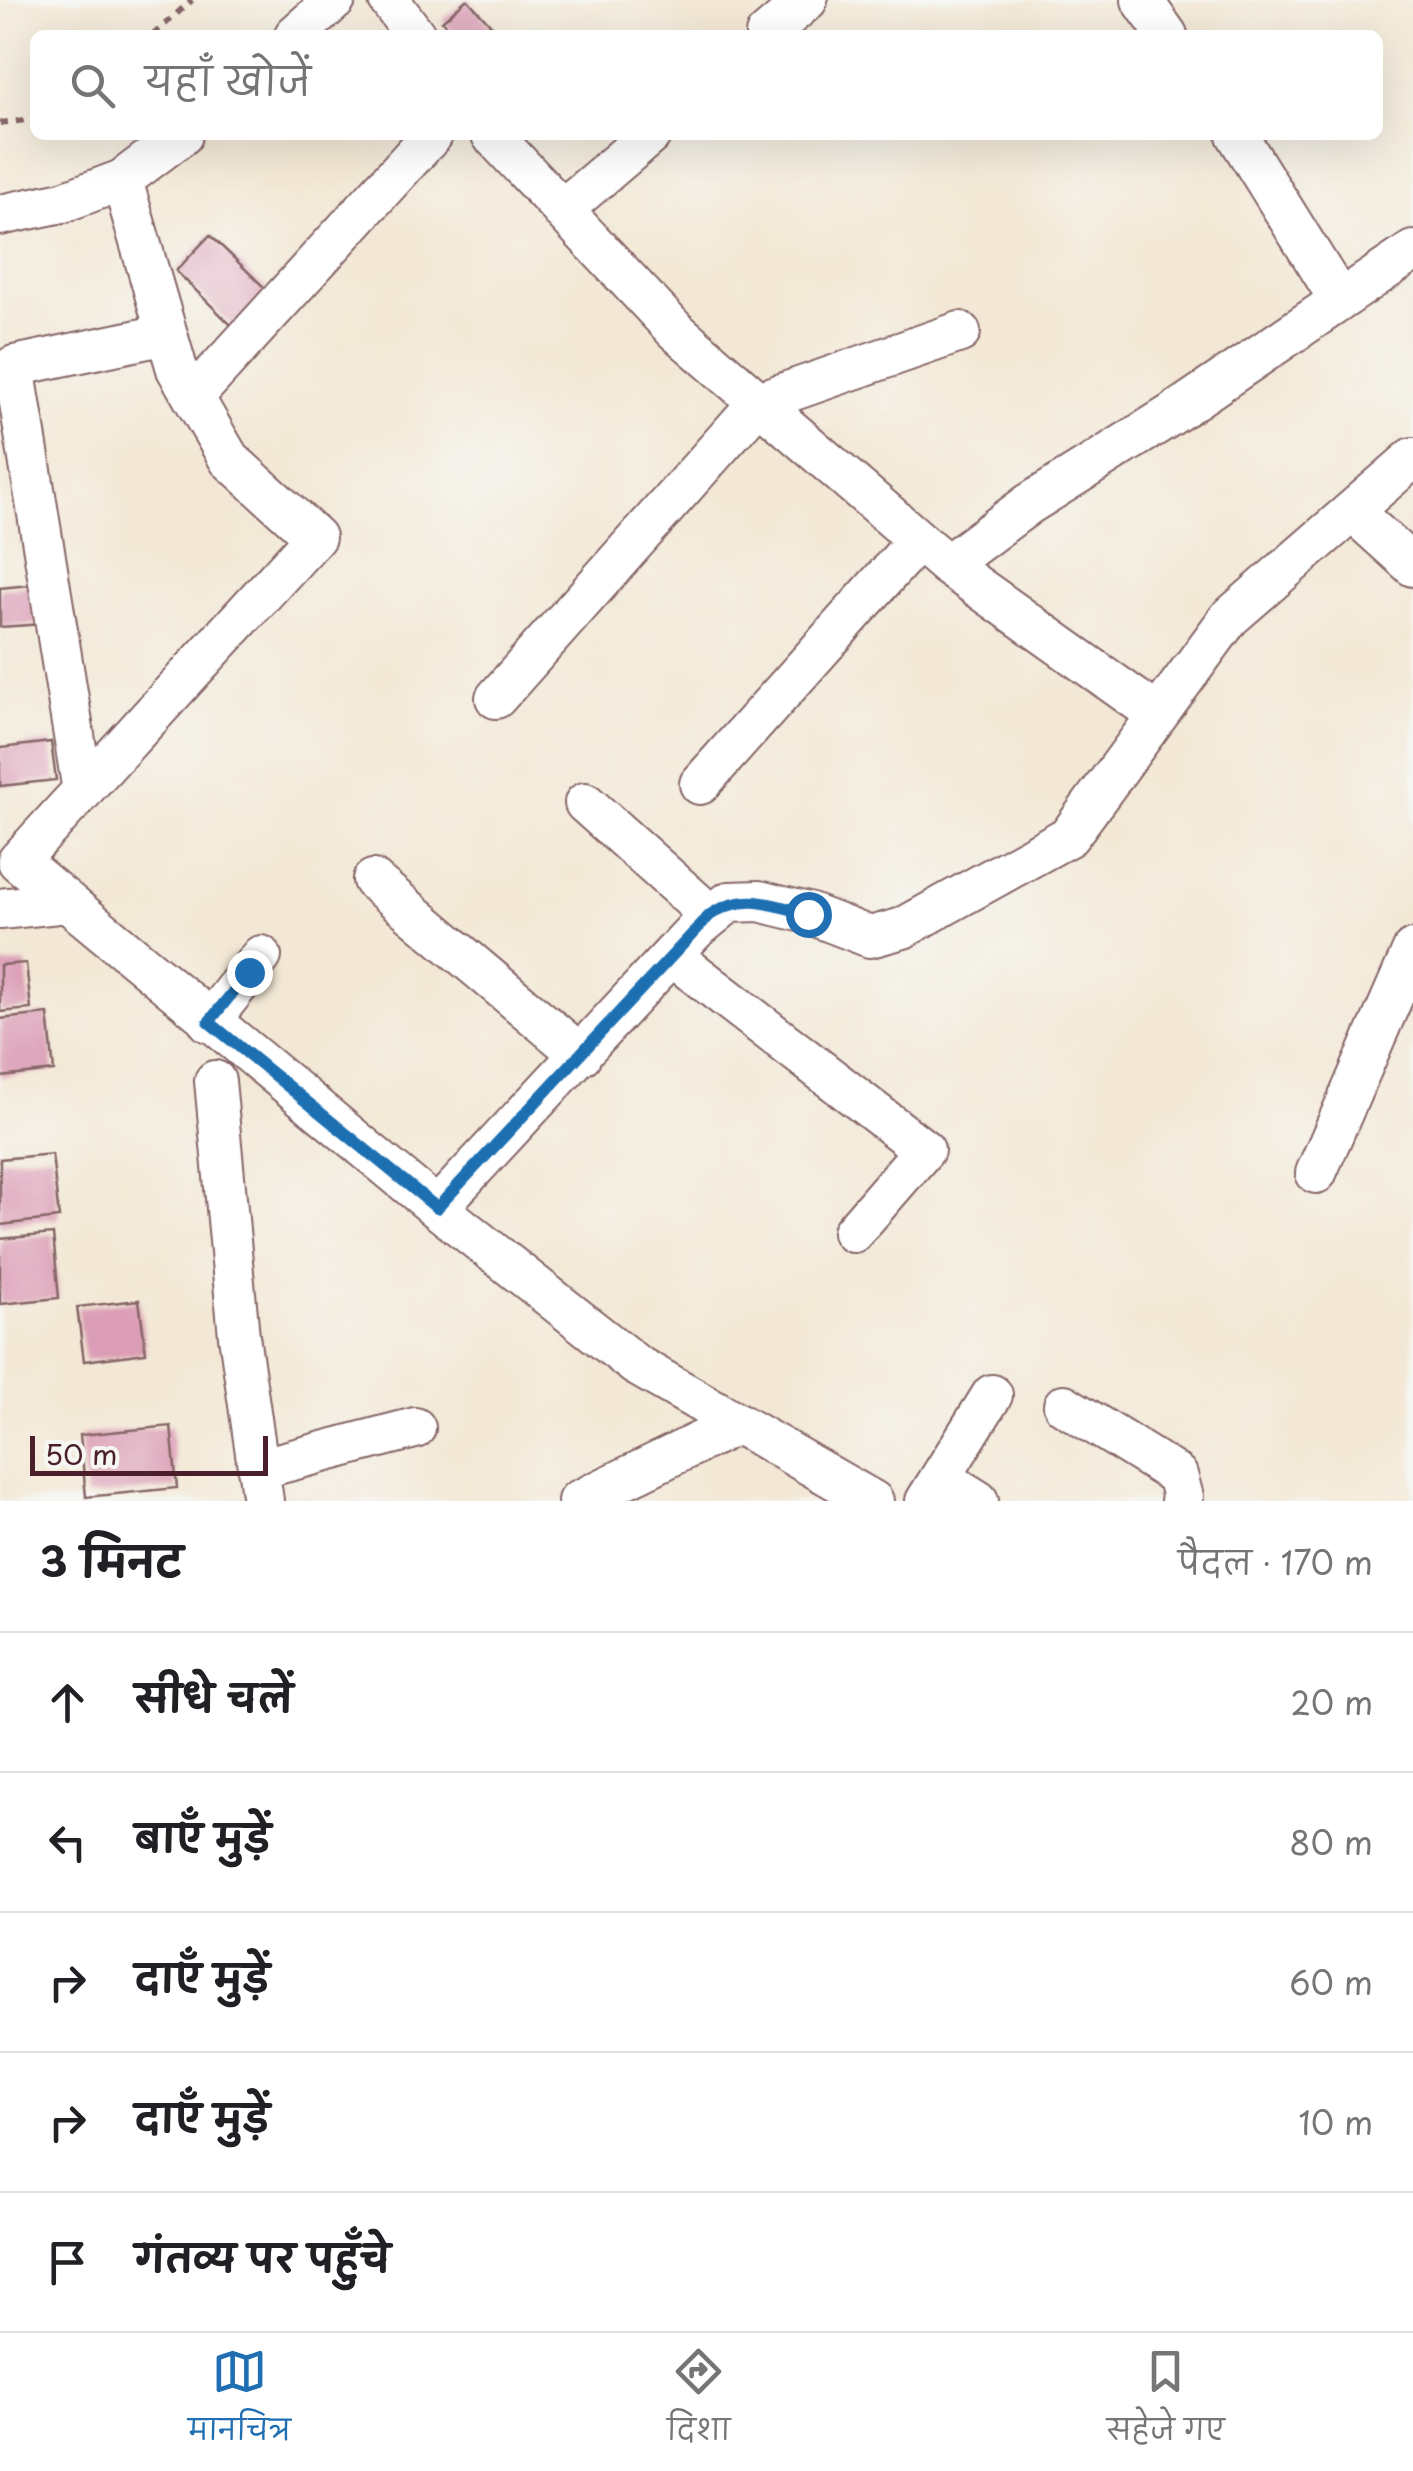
<!DOCTYPE html>
<html lang="hi">
<meta charset="utf-8">
<style>
body{margin:0;font-family:"Playpen Sans","Playpen Sans Deva",sans-serif;background:#f2f2f2;color:#202124}
.scale{position:absolute;left:30px;bottom:25px;width:238px;box-sizing:border-box;padding-left:10px;border:5px solid #4a1f2b;border-top:0;font-size:28px;line-height:35px;white-space:nowrap;color:#4a1f2b;-webkit-text-stroke:8px #f6f6f2;paint-order:stroke}
.stop{position:absolute;width:30px;height:30px;margin:-22px;border:8px solid #1f6fb2;border-radius:50%;background:#fff}
.stop.end{background:#1f6fb2;border-color:#fff;box-shadow:0 2px 10px #0008}
.list{margin:0;padding:0;list-style:none}
h2{display:flex;justify-content:space-between;align-items:center;height:130px;margin:0;padding:0 40px;font-size:42px}
h2 small{font-size:32px;font-weight:400;color:#757577}
.list li{display:grid;grid-template-columns:65px 1fr auto;gap:30px;align-items:center;box-sizing:border-box;height:140px;padding:0 40px;border-top:2px solid #e0e0e0}
.list b{display:block;font-size:38px;white-space:nowrap}
.list em{font-size:32px;font-style:normal;color:#757577}
.icon{flex:none;width:55px;height:55px;fill:none;stroke:currentColor;stroke-width:2;stroke-linecap:round;stroke-linejoin:round}
.map{position:relative;flex:none;width:1413px;height:1501px;overflow:hidden}
.search{position:absolute;background:#fff;box-shadow:0 10px 40px #0002;left:30px;right:30px;top:30px;height:110px;display:flex;align-items:center;gap:25px;box-sizing:border-box;padding:0 35px;border-radius:15px;color:#757577;font-size:38px}
.sheet{height:830px;background:#fff}
nav{display:flex;justify-content:space-around;align-items:center;box-sizing:border-box;height:140px;border-top:2px solid #e0e0e0;background:#fff;font-size:28px;color:#757577}
nav a{display:grid;justify-items:center;gap:5px}
nav .on{color:#1f6fb2}
.map>svg:first-child{display:block}
.building{fill:#db9cb5}
.lines{fill:none;stroke-linecap:round;stroke-linejoin:round}
.minor-casing{stroke:#856566;stroke-width:44}
.path{stroke:#856566;stroke-width:6;stroke-dasharray:8 8;stroke-linecap:butt}
.minor{stroke:#fff;stroke-width:40}
.route{stroke:#1f6fb2;stroke-width:12}
</style>
<div class="map">
<svg width="1413" height="1501" viewBox="0 0 1413 1501">
<rect width="100%" height="100%" fill="#f6f6f2"/>
<filter id="ink" filterUnits="userSpaceOnUse"><feTurbulence type="fractalNoise" baseFrequency=".01" numOctaves="2"/><feDisplacementMap in="SourceGraphic" scale="20" xChannelSelector="R" yChannelSelector="G"/><feConvolveMatrix kernelMatrix="1 2 1 2 8 2 1 2 1" color-interpolation-filters="sRGB"/></filter>
<filter id="wash" filterUnits="userSpaceOnUse"><feTurbulence type="fractalNoise" baseFrequency=".0048" numOctaves="4" result="noise"/><feDisplacementMap in="SourceGraphic" scale="40" xChannelSelector="R" yChannelSelector="G"/><feGaussianBlur stdDeviation="2.25" result="paint"/><feColorMatrix in="noise" values="0 0 0 0 0 0 0 0 0 0 0 0 0 0 0 0 0 1.4 0 .05"/><feComposite in="paint" operator="in"/></filter>
<g filter="url(#wash)">
<rect width="100%" height="100%" fill="#f3e8d5"/>
<g id="blocks">
<!-- building -->
<path class="building" d="M 466,0 L 468,0 L 500,35 L 455,35 L 442,21 Z
M 210,235 L 269,292 L 234,328 L 176,271 Z
M 40,584 L 44,624 L 0,627 L 0,588 Z
M 51,742 L 56,780 L 0,786 L 0,748 Z
M 26,963 L 31,1009 L 0,1012 L 0,965 Z
M 48,1014 L 54,1071 L 0,1077 L 0,1019 Z
M 52,1154 L 59,1218 L 0,1225 L 0,1159 Z
M 53,1234 L 59,1298 L 0,1304 L 0,1239 Z
M 139,1300 L 146,1353 L 84,1361 L 77,1307 Z
M 171,1426 L 177,1488 L 86,1497 L 80,1435 Z"/>
</g>
</g>
<g filter="url(#ink)">
<use href="#blocks" fill-opacity="0" stroke="#856566" stroke-width="2.5"/>
<g class="lines">
<defs>
<path id="minor" d="M 389,0 L 415,35
M 1142,0 L 1167,35
M 295,35 L 335,0
M 766,35 L 807,0
M 492,135 L 675,330 L 947,565 L 1158,715
M 1237,135 L 1339,299
M 122,180 L 177,369 L 229,459 L 315,537 L 18,861 L 437,1208 L 636,1365 L 873,1501
M 562,210 L 650,135
M 0,215 L 63,202 L 122,180 L 182,135
M 193,397 L 432,135
M 1352,511 L 1413,566
M 947,565 L 1029,504 L 1168,417 L 1413,251
M 496,698 L 759,402 L 960,332
M 700,784 L 918,540
M 83,791 L 14,366 L 167,334
M 585,803 L 710,915
M 373,880 L 581,1055
M 0,909 L 68,902
M 672,956 L 924,1150 L 853,1232
M 209,1022 L 261,956
M 215,1081 L 239,1336 L 263,1501
M 1316,1173 L 1413,950
M 437,1208 L 695,930 L 729,902 L 759,901 L 808,913 L 870,937 L 903,928 L 1069,836 L 1229,618 L 1413,458
M 1064,1405 L 1177,1475 L 1183,1497 L 1181,1501
M 258,1469 L 415,1428
M 943,1479 L 978,1501
M 578,1501 L 737,1424
M 926,1501 L 992,1395"/>
</defs>
<!-- minor casing -->
<use href="#minor" class="minor-casing"/>
<!-- path -->
<path class="path" d="M 153,35 L 192,0
M 0,123 L 35,119"/>
<!-- minor -->
<use href="#minor" class="minor"/>
</g>
</g>
<g class="lines" filter="url(#ink)">
<!-- route -->
<path class="route" d="M 249,972 L 209,1022 L 437,1208 L 710,915 C 744,892 770,904 808,914"/>
</g>
</svg>
<div class="scale">50 m</div>
<div class="stop" style="left:808px;top:914px"></div>
<div class="stop end" style="left:249px;top:972px"></div>
<div class="search"><svg class="icon" aria-label="search" viewBox="0 0 24 24"><circle cx="10" cy="10" r="6"/><path d="M15 15l6 6"/></svg>यहाँ खोजें</div>
</div>
<section class="sheet">
<h2>3 मिनट<small>पैदल · 170 m</small></h2>
<ul class="list">
<li><svg class="icon" aria-label="ahead" viewBox="0 0 24 24"><path d="M12 20V5M6 11l6-6 6 6"/></svg><div><b>सीधे चलें</b></div><em>20 m</em></li>
<li><svg class="icon" aria-label="left" viewBox="0 0 24 24"><path d="M17 20v-9H6M10 6l-5 5 5 5"/></svg><div><b>बाएँ मुड़ें</b></div><em>80 m</em></li>
<li><svg class="icon" aria-label="right" viewBox="0 0 24 24"><path d="M7 20v-9h11M14 6l5 5-5 5"/></svg><div><b>दाएँ मुड़ें</b></div><em>60 m</em></li>
<li><svg class="icon" aria-label="right" viewBox="0 0 24 24"><path d="M7 20v-9h11M14 6l5 5-5 5"/></svg><div><b>दाएँ मुड़ें</b></div><em>10 m</em></li>
<li><svg class="icon" aria-label="arrive" viewBox="0 0 24 24"><path d="M6 21V4h12l-3 4 3 4H6"/></svg><div><b>गंतव्य पर पहुँचे</b></div></li>
</ul>
</section>
<nav>
<a class="on"><svg class="icon" aria-label="map" viewBox="0 0 24 24"><path d="M3 6l6-2 6 2 6-2v14l-6 2-6-2-6 2zM9 4v14M15 6v14"/></svg>मानचित्र</a>
<a><svg class="icon" aria-label="directions" viewBox="0 0 24 24"><path d="M12 3l9 9-9 9-9-9zM9 14v-3h6M13 9l2 2-2 2"/></svg>दिशा</a>
<a><svg class="icon" aria-label="saved" viewBox="0 0 24 24"><path d="M7 4h10v16l-5-4-5 4z"/></svg>सहेजे गए</a>
</nav>
